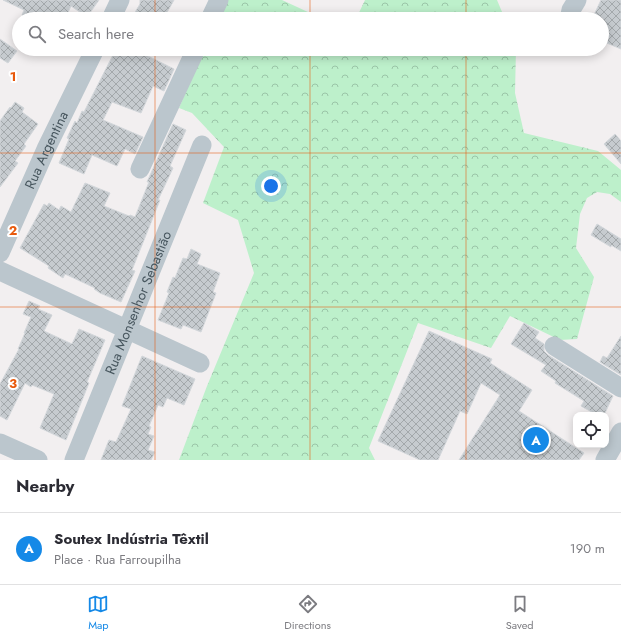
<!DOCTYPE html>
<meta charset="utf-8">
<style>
body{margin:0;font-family:Jost,sans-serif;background:#f7f7f7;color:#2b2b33}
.controls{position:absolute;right:12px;bottom:12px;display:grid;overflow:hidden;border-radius:8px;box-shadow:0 2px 10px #0003}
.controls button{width:36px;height:36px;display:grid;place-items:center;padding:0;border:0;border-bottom:1px solid #e1e1e2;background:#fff;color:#2b2b33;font:20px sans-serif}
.you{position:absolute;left:271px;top:186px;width:14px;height:14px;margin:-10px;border:3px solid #fff;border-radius:50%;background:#1a73e8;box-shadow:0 0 0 6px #1a73e833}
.badge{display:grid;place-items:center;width:26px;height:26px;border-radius:50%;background:#1589e7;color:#fff;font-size:13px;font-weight:700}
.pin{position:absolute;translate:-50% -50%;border:2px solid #fff;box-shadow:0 1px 4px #0006}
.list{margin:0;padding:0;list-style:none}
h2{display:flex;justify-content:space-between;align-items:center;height:52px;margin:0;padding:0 16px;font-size:17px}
h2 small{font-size:13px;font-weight:400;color:#7c7c81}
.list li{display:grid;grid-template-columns:26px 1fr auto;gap:12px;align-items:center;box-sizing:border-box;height:72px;padding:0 16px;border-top:1px solid #e1e1e2}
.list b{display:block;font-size:15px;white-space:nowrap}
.list p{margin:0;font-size:13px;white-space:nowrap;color:#7c7c81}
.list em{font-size:13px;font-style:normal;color:#7c7c81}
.icon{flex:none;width:22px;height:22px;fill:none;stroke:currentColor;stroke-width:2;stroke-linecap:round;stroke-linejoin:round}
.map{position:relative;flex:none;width:621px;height:460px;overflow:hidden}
.search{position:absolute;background:#fff;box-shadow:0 2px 10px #0003;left:12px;right:12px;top:12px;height:44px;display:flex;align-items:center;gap:10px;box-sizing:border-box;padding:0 14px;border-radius:22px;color:#7c7c81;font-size:15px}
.sheet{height:124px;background:#fff}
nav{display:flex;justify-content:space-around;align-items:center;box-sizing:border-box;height:56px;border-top:1px solid #e1e1e2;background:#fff;font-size:11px;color:#7c7c81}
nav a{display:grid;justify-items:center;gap:2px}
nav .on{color:#1589e7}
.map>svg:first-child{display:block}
.forest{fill:url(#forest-crowns)}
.building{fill:url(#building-cross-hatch);stroke:#d3d7db}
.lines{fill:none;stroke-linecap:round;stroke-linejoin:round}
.minor{stroke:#bbc6cd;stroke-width:19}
.grid{fill:none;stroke:#e8590c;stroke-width:1;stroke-opacity:0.55}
.labels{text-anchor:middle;stroke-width:4;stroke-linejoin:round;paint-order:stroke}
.street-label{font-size:14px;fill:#47565e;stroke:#fff}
.grid-label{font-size:13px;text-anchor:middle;font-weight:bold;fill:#e8590c;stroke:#fff;stroke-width:4;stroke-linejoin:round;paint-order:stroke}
</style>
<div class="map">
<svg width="621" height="460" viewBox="0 0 621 460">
<defs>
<pattern id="forest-crowns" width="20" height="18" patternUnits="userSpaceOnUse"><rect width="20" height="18" fill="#bdf0cb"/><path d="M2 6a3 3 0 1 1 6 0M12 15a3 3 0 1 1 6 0" fill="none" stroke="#9bc5a8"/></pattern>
<pattern id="building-cross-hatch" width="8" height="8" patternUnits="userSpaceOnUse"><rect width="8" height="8" fill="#c6cbcf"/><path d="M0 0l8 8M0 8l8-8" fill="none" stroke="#a3a8ab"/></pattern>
</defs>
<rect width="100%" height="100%" fill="#f2eff0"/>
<!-- forest -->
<path class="forest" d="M 224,0 L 282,0 L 323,19 L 216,19 Z
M 365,0 L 497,0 L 505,19 L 356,19 Z
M 204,49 L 516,49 L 515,93 L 524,133 L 598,151 L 621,170 L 621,202 L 610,194 L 597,192 L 587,198 L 580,214 L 576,248 L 594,277 L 577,339 L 560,340 L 510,316 L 491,348 L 418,323 L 369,448 L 375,460 L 179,460 L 207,386 L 254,273 L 238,220 L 203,203 L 224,147 L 192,113 L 179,108 Z"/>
<!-- building -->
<path class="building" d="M 3,0 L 99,0 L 87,17 L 71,6 L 65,19 L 27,19 L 22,15 L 24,10 Z
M 140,0 L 174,0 L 165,16 L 160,12 L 155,19 L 131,19 L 140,4 Z
M 601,0 L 621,0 L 621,49 L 602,41 L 602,19 L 592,19 Z
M 0,39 L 17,51 L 8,63 L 0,58 Z
M 116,49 L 144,49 L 142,53 L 174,69 L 164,91 L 153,86 L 141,113 L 112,102 L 103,120 L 143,137 L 135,154 L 125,149 L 117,166 L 92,155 L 84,174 L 59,163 L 69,139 L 67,138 L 75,121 L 77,123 L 82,111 L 84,112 Z
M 15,102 L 24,108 L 22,112 L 38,124 L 24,144 L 26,146 L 15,161 L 18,163 L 0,187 L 0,121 L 10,107 L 11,108 Z
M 173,124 L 186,130 L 170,166 L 173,168 L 158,200 L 160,200 L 132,270 L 135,271 L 121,302 L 100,293 L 94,289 L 95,288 L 65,274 L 63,278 L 48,268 L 49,266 L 20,248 L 44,204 L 47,206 L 49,203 L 59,210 L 61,206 L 71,212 L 85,183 L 110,193 L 104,206 L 129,216 L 130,215 L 135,217 L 149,182 L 147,182 Z
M 615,134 L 621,141 L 621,164 L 604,144 Z
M 597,224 L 621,239 L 621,251 L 611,245 L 611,247 L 591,235 Z
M 191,249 L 201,254 L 197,264 L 220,273 L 213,292 L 216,293 L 201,332 L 183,325 L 181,329 L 158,320 L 169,293 L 167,292 L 173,277 L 175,278 L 183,258 L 187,259 Z
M 29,301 L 40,306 L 38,309 L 52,315 L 44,331 L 72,344 L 79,329 L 105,340 L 87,382 L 89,383 L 66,440 L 40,428 L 54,394 L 32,385 L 31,387 L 25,383 L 7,420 L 0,416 L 0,384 L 19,349 L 18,349 L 25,333 L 24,333 L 31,317 L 23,314 Z
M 524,323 L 539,332 L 535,338 L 544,344 L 544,351 L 548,355 L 613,396 L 604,415 L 597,415 L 581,406 L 584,401 L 555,383 L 556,381 L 541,371 L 546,365 L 511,344 Z
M 429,331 L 492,359 L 490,363 L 532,390 L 519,411 L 584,453 L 579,460 L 459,460 L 500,395 L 481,383 L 467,414 L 460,411 L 438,460 L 420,460 L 378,441 Z
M 621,336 L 621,375 L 600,362 L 603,356 L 607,358 Z
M 142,356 L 195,379 L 184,405 L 167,398 L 163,407 L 158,405 L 149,426 L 151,427 L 148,434 L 154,436 L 148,450 L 155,452 L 151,460 L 101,460 L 109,440 L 116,442 L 131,409 L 122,406 Z"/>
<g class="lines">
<!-- minor -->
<g class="minor">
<path d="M 111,19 L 120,0"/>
<path d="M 210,19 L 219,0"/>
<path d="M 569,19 L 571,10 L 577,0"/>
<path d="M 140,169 L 196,49"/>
<path id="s1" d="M 0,253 L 46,149 L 95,49"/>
<path d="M 0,271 L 200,363"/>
<path d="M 554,346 L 621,388"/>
<path d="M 0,443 L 38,460"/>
<path id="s2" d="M 74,460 L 202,145"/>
<path d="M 605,460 L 621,432"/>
</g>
</g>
<!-- grid -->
<path class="grid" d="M 155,0 L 155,19M 310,0 L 310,19M 466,0 L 466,19M 155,49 L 155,460M 310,49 L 310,460M 466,49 L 466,460M 0,153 L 621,153M 0,307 L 621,307"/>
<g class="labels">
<!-- street labels -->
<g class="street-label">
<text dy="5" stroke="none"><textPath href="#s1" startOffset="113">Rua Argentina</textPath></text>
<text dy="5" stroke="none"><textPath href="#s2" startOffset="170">Rua Monsenhor Sebastião</textPath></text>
</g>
</g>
<g class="grid-label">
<text x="13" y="81">1</text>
<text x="13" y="235">2</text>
<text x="13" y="388">3</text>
</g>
</svg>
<div class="controls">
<button><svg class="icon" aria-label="locate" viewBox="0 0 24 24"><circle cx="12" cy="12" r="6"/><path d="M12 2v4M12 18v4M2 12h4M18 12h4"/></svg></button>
</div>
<div class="you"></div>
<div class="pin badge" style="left:536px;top:440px">A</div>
<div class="search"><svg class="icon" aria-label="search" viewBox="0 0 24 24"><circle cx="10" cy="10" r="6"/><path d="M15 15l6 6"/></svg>Search here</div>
</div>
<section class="sheet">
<h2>Nearby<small></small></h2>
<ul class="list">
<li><span class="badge">A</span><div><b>Soutex Indústria Têxtil</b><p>Place · Rua Farroupilha</p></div><em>190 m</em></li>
</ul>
</section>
<nav>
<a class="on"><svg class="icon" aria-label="map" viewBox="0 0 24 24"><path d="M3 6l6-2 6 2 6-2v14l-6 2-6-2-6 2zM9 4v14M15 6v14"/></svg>Map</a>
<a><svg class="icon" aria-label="directions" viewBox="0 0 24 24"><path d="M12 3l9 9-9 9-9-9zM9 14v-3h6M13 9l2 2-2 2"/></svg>Directions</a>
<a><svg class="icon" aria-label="saved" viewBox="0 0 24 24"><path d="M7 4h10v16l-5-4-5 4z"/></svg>Saved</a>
</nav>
